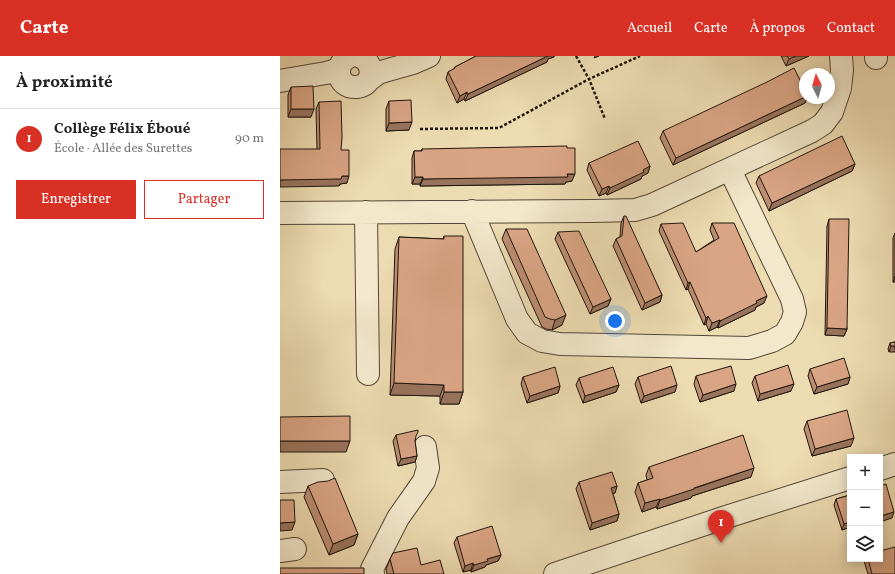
<!DOCTYPE html>
<html lang="fr">
<meta charset="utf-8">
<style>
body{margin:0;font-family:Vollkorn,serif;background:#f2f2f2;color:#222}
.controls{position:absolute;right:12px;bottom:12px;display:grid;overflow:hidden;border-radius:0px;box-shadow:0 2px 10px #0003}
.controls button{width:36px;height:36px;display:grid;place-items:center;padding:0;border:0;border-bottom:1px solid #e0e0e0;background:#fff;color:#222;font:20px sans-serif}
.compass{position:absolute;left:519px;top:12px;width:36px;height:36px;border-radius:50%;background:#fff;box-shadow:0 2px 10px #0003;rotate:355deg}
.you{position:absolute;left:335px;top:265px;width:14px;height:14px;margin:-10px;border:3px solid #fff;border-radius:50%;background:#1a73e8;box-shadow:0 0 0 6px #1a73e833}
.badge{display:grid;place-items:center;width:26px;height:26px;border-radius:50%;background:#d93025;color:#fff;font-size:13px;font-weight:700}
.pin{position:absolute;translate:-50% -33px;filter:drop-shadow(0 1px 2px #0008)}
.pin::after{content:'';position:absolute;top:21px;width:14px;height:12px;background:inherit;clip-path:polygon(0 0,100% 0,50% 100%)}
.list{margin:0;padding:0;list-style:none}
h2{display:flex;justify-content:space-between;align-items:center;height:52px;margin:0;padding:0 16px;font-size:17px}
h2 small{font-size:13px;font-weight:400;color:#767676}
.list li{display:grid;grid-template-columns:26px 1fr auto;gap:12px;align-items:center;box-sizing:border-box;height:60px;padding:0 16px;border-top:1px solid #e0e0e0}
.list b{display:block;font-size:15px;white-space:nowrap}
.list p{margin:0;font-size:13px;white-space:nowrap;color:#767676}
.list em{font-size:13px;font-style:normal;color:#767676}
.actions{display:flex;gap:8px;padding:12px 16px}
.actions a{flex:1;padding:9px 0;border:1px solid #d93025;border-radius:0px;text-align:center;font-size:14px;color:#d93025}
.actions .main{background:#d93025;color:#fff}
.icon{flex:none;width:22px;height:22px;fill:none;stroke:currentColor;stroke-width:2;stroke-linecap:round;stroke-linejoin:round}
.map{position:relative;flex:none;width:615px;height:518px;overflow:hidden}
header{display:flex;align-items:center;gap:24px;box-sizing:border-box;height:56px;padding:0 20px;background:#d93025;color:#fff}
header strong{font-size:19px}
nav{display:flex;gap:22px;margin-inline-start:auto;font-size:14px}
main{display:flex}
aside{flex:1;background:#fff}
.map>svg:first-child{display:block}
.lines{fill:none;stroke-linecap:round;stroke-linejoin:round}
.minor-casing{stroke:#534737;stroke-width:24}
.path{stroke:#20160e;stroke-width:2.5;stroke-dasharray:3 2;stroke-linecap:butt}
.minor{stroke:#f3e8cc;stroke-width:22}
.wall{fill:#bb8e72;stroke:#20160e}
.shaded-wall{fill:#99745d;stroke:#20160e}
.building{fill:#daa585;stroke:#20160e}
</style>
<header>
<strong>Carte</strong>
<nav><a>Accueil</a><a>Carte</a><a>À propos</a><a>Contact</a></nav>
</header>
<main>
<aside>
<h2>À proximité<small></small></h2>
<ul class="list">
<li><span class="badge">1</span><div><b>Collège Félix Éboué</b><p>École · Allée des Surettes</p></div><em>90 m</em></li>
</ul>
<div class="actions"><a class="main">Enregistrer</a><a>Partager</a></div>
</aside>
<div class="map">
<svg width="615" height="518" viewBox="0 0 615 518">
<rect width="100%" height="100%" fill="#eddbb1"/>
<filter id="stains"><feTurbulence type="fractalNoise" baseFrequency=".005" numOctaves="4"/><feColorMatrix values="0 0 0 0 .2 0 0 0 0 .09 0 0 0 0 .02 0 0 0 .5 -.17"/></filter>
<radialGradient id="worn" r=".72"><stop offset=".6" stop-color="#630" stop-opacity="0"/><stop offset="1" stop-color="#630" stop-opacity=".3"/></radialGradient>
<g class="lines">
<defs>
<path id="minor" d="M 71,0 C 52,7 57,33 77,31 C 95,29 95,6 79,0
M 596,0 L 596,2
M 89,24 L 98,17 L 108,14 L 133,7 L 149,0
M 0,25 L 46,17 L 53,15 L 59,12
M 192,155 L 237,263 L 247,277 L 262,285 L 280,288 L 469,292 L 492,285 L 505,278 L 512,266 L 515,256 L 512,243 L 450,114
M 86,156 L 88,318
M 0,157 L 314,155 L 355,154 L 372,149 L 532,75 L 543,68 L 552,56 L 560,32 L 562,14 L 561,0
M 600,413 L 615,408
M 0,426 L 43,424
M 0,495 L 15,493
M 93,518 L 92,513 L 118,462 L 144,425 L 148,412 L 145,391
M 275,518 L 443,462 L 570,422"/>
</defs>
<!-- minor casing -->
<use href="#minor" class="minor-casing"/>
<!-- path -->
<path class="path" d="M 296,0 L 309,23 L 325,63
M 140,73 L 219,72 L 309,23 L 360,0"/>
<!-- minor -->
<use href="#minor" class="minor"/>
</g>
<!-- wall -->
<path class="wall" d="M 196,0 L 274,0 L 274,1 L 268,3 L 267,6 L 185,45 L 184,43 L 177,47 L 166,23 L 168,16 L 174,13 L 175,11 Z
M 501,0 L 529,0 L 506,10 Z
M 11,31 L 31,61 L 8,61 L 8,39 Z
M 525,42 L 527,42 L 525,47 L 393,109 L 380,82 L 383,75 Z
M 109,45 L 129,74 L 106,75 L 106,53 Z
M 39,46 L 61,94 L 67,127 L 60,128 L 59,130 L 37,93 L 36,53 Z
M 142,93 L 292,125 L 286,126 L 285,128 L 140,130 L 140,128 L 132,128 L 132,102 L 134,95 L 141,95 Z
M 309,107 L 370,110 L 368,117 L 362,120 L 361,123 L 327,139 L 326,137 L 319,140 L 307,114 Z
M 575,108 L 572,115 L 489,155 L 476,127 L 479,120 Z
M 344,160 L 382,239 L 380,246 L 362,254 L 333,190 L 336,183 L 340,181 L 341,167 Z
M 549,163 L 567,273 L 564,280 L 545,279 L 547,170 Z
M 432,167 L 484,247 L 476,251 L 475,254 L 438,272 L 437,271 L 429,275 L 426,268 L 424,269 L 408,233 L 406,234 L 379,175 L 381,168 L 416,196 L 434,184 L 430,174 Z
M 226,173 L 282,269 L 272,274 L 266,273 L 262,271 L 222,183 Z
M 278,176 L 331,243 L 328,250 L 310,258 L 275,183 Z
M 615,177 L 615,226 L 613,226 L 613,182 Z
M 164,180 L 183,336 L 179,348 L 160,348 L 160,340 L 110,339 L 115,193 L 119,181 L 163,183 Z
M 615,286 L 609,296 L 608,293 L 610,287 Z
M 530,313 L 570,321 L 568,328 L 534,338 L 528,320 Z
M 416,320 L 454,335 L 420,346 L 414,328 Z
M 475,320 L 511,335 L 478,345 L 472,327 Z
M 243,321 L 280,330 L 278,337 L 247,347 L 241,328 Z
M 358,321 L 395,336 L 361,347 L 355,328 Z
M 299,322 L 339,329 L 336,336 L 303,347 L 296,329 Z
M 527,365 L 571,390 L 532,400 L 524,373 Z
M 116,379 L 136,383 L 135,385 L 137,400 L 135,406 L 118,410 L 113,385 Z
M 369,411 L 471,421 L 412,440 L 411,442 L 377,453 L 376,451 L 362,456 L 355,436 L 358,427 L 367,424 L 366,419 Z
M 299,426 L 337,430 L 335,437 L 333,438 L 339,458 L 337,465 L 310,474 L 296,433 Z
M 28,430 L 78,478 L 74,489 L 49,499 L 24,441 Z
M 570,439 L 570,471 L 562,474 L 554,449 L 556,443 Z
M 177,481 L 221,499 L 218,505 L 206,509 L 205,511 L 191,516 L 191,514 L 183,516 L 174,487 Z
M 110,503 L 141,509 L 164,518 L 107,518 L 106,513 Z
M 585,503 L 600,503 L 615,518 L 588,518 L 584,505 Z"/>
<!-- shaded-wall -->
<path class="shaded-wall" d="M 268,0 L 274,0 L 274,1 L 268,3 L 267,6 L 185,45 L 188,38 Z
M 315,0 L 319,0 L 314,2 Z
M 516,0 L 529,0 L 506,10 L 509,3 Z
M 187,36 L 184,43 L 177,47 L 180,40 Z
M 525,41 L 525,42 L 527,42 L 525,47 L 393,109 L 396,102 Z
M 11,53 L 34,53 L 31,61 L 8,61 Z
M 132,66 L 129,74 L 106,75 L 109,67 Z
M 575,108 L 572,115 L 489,155 L 492,147 Z
M 370,110 L 368,117 L 362,120 L 361,123 L 327,139 L 330,132 Z
M 295,118 L 292,125 L 286,126 L 285,128 L 140,130 L 143,123 Z
M 62,120 L 69,120 L 67,127 L 60,128 L 59,130 L 0,131 L 0,124 Z
M 135,121 L 143,121 L 140,128 L 132,128 Z
M 329,130 L 326,137 L 319,140 L 322,133 Z
M 615,220 L 615,226 L 613,226 Z
M 410,226 L 408,233 L 406,234 L 408,227 Z
M 382,239 L 380,246 L 362,254 L 365,247 Z
M 487,240 L 484,247 L 476,251 L 475,254 L 438,272 L 440,265 L 476,245 Z
M 331,243 L 328,250 L 310,258 L 313,251 Z
M 286,259 L 282,269 L 272,274 L 275,264 Z
M 428,260 L 426,268 L 424,269 L 426,262 Z
M 440,264 L 437,271 L 429,275 L 432,267 Z
M 547,272 L 567,273 L 564,280 L 545,279 Z
M 611,290 L 615,290 L 615,296 L 609,296 Z
M 570,321 L 568,328 L 534,338 L 537,331 Z
M 114,327 L 164,329 L 160,340 L 110,339 Z
M 456,328 L 454,335 L 420,346 L 423,339 Z
M 514,328 L 511,335 L 478,345 L 480,338 Z
M 339,329 L 336,336 L 303,347 L 305,340 Z
M 397,329 L 395,336 L 361,347 L 364,340 Z
M 280,330 L 278,337 L 247,347 L 250,340 Z
M 164,336 L 183,336 L 179,348 L 160,348 Z
M 574,382 L 571,390 L 532,400 L 535,393 Z
M 0,385 L 70,385 L 66,396 L 0,396 Z
M 137,400 L 135,406 L 118,410 L 121,403 Z
M 474,412 L 471,421 L 412,440 L 411,442 L 377,453 L 380,444 Z
M 337,430 L 335,437 L 328,439 L 331,432 Z
M 380,443 L 376,451 L 362,456 L 365,447 Z
M 614,456 L 612,462 L 600,466 L 600,460 Z
M 339,458 L 337,465 L 310,474 L 312,467 Z
M 15,466 L 12,474 L 0,475 L 0,467 Z
M 570,466 L 570,471 L 562,474 L 564,468 Z
M 78,478 L 74,489 L 49,499 L 53,488 Z
M 221,499 L 218,505 L 206,509 L 205,511 L 191,516 L 194,509 L 207,503 Z
M 193,507 L 191,514 L 183,516 L 185,510 Z"/>
<!-- building -->
<path class="building" d="M 196,0 L 268,0 L 188,38 L 187,36 L 180,40 L 168,16 L 175,12 L 175,11 Z
M 507,0 L 516,0 L 509,3 Z
M 514,12 L 525,34 L 525,41 L 396,102 L 383,75 L 487,26 Z
M 33,30 L 34,53 L 11,53 L 11,31 Z
M 131,44 L 132,66 L 109,67 L 109,45 Z
M 61,45 L 62,81 L 61,94 L 69,94 L 69,120 L 62,120 L 61,123 L 0,124 L 0,93 L 40,93 L 39,46 Z
M 562,80 L 575,108 L 492,147 L 479,120 Z
M 358,85 L 370,110 L 363,114 L 364,116 L 330,132 L 329,130 L 322,133 L 309,107 Z
M 287,90 L 287,92 L 295,92 L 295,118 L 287,118 L 288,121 L 143,123 L 143,121 L 135,121 L 134,95 L 142,95 L 142,93 Z
M 344,160 L 346,160 L 382,239 L 365,247 L 336,183 L 342,180 Z
M 549,163 L 569,163 L 567,273 L 547,272 Z
M 403,167 L 416,196 L 439,182 L 432,167 L 454,167 L 487,240 L 476,245 L 477,247 L 440,265 L 440,264 L 432,267 L 428,260 L 426,262 L 410,226 L 408,227 L 381,168 Z
M 226,173 L 247,173 L 286,259 L 275,264 L 270,263 L 265,261 Z
M 299,175 L 331,243 L 313,251 L 278,176 Z
M 164,180 L 183,180 L 183,336 L 164,336 L 164,329 L 114,327 L 119,181 L 164,183 Z
M 615,286 L 615,290 L 611,290 L 610,287 Z
M 564,302 L 570,321 L 537,331 L 530,313 Z
M 508,309 L 514,328 L 480,338 L 475,320 Z
M 391,310 L 397,329 L 364,340 L 358,321 Z
M 451,310 L 456,328 L 423,339 L 416,320 Z
M 275,311 L 280,330 L 250,340 L 243,321 Z
M 333,311 L 339,329 L 305,340 L 299,322 Z
M 567,354 L 574,382 L 535,393 L 527,365 Z
M 70,360 L 70,385 L 0,385 L 0,361 Z
M 138,374 L 138,376 L 136,380 L 135,385 L 137,400 L 121,403 L 116,379 Z
M 463,379 L 474,412 L 414,432 L 414,433 L 380,444 L 380,443 L 365,447 L 358,427 L 373,422 L 369,411 Z
M 332,416 L 337,430 L 331,432 L 339,458 L 312,467 L 299,426 Z
M 55,422 L 78,478 L 53,488 L 28,430 L 38,426 L 48,425 Z
M 606,428 L 614,456 L 600,460 L 600,430 Z
M 570,439 L 570,466 L 564,468 L 556,443 Z
M 0,444 L 14,444 L 15,466 L 0,467 Z
M 212,470 L 221,499 L 207,503 L 208,505 L 194,509 L 193,507 L 185,510 L 177,481 Z
M 615,491 L 615,518 L 592,518 L 588,503 L 600,503 L 600,495 Z
M 137,492 L 141,509 L 160,504 L 164,518 L 114,518 L 110,503 L 113,497 Z
M 0,512 L 84,512 L 84,518 L 0,518 Z"/>
<rect width="100%" height="100%" filter="url(#stains)"/>
<rect width="100%" height="100%" fill="url(#worn)"/>
</svg>
<div class="controls">
<button>+</button>
<button>−</button>
<button><svg class="icon" aria-label="layers" viewBox="0 0 24 24"><path d="M12 4l9 5-9 5-9-5zM3 14l9 5 9-5"/></svg></button>
</div>
<svg class="compass" viewBox="-18 -18 36 36"><path d="M0-13l5 13h-10z" fill="#e53935"/><path d="M0 13l5-13h-10z" fill="#767676"/></svg>
<div class="you"></div>
<div class="pin badge" style="left:441px;top:487px">1</div>
</div>
</main>
